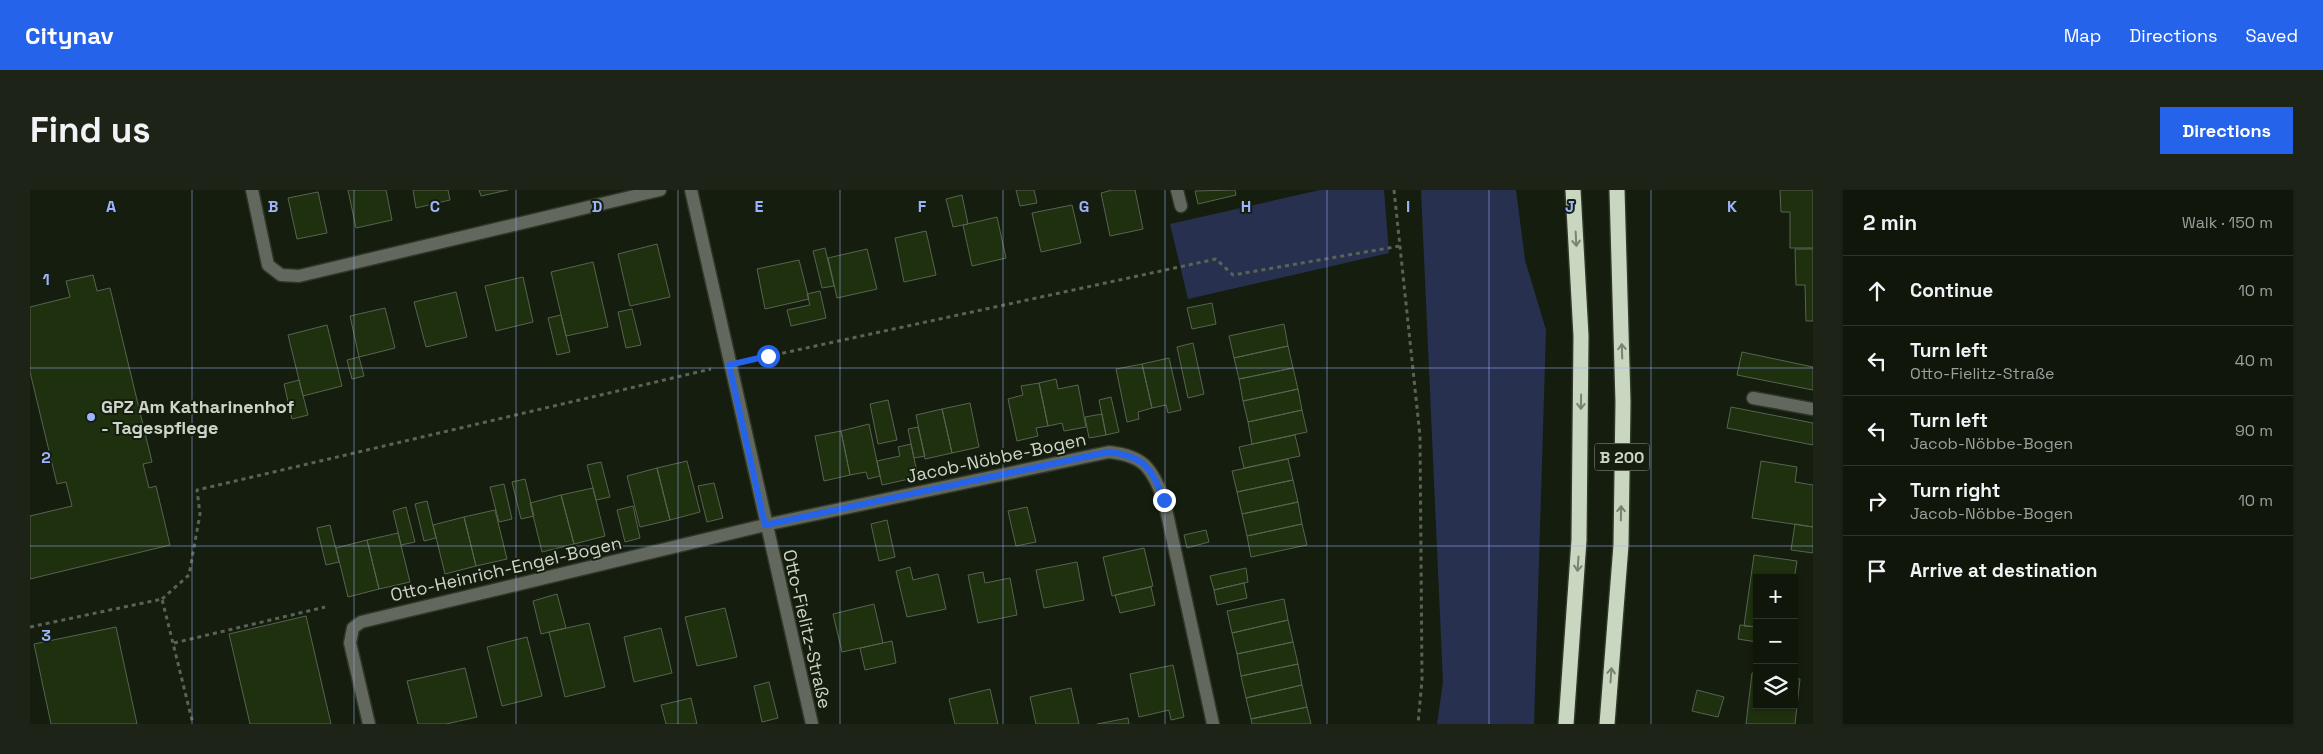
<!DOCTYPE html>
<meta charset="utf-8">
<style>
body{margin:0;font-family:"Space Grotesk",sans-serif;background:#1e2318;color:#f1f3f6}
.controls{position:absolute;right:15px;bottom:15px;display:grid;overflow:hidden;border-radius:0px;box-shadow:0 1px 4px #0004}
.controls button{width:45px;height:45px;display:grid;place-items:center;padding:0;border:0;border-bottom:1px solid #30352b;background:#10160a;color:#f1f3f6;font:25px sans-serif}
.stop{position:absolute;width:15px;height:15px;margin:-11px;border:4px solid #2563eb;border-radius:50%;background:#fff}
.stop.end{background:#2563eb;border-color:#fff;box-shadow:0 1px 5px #0008}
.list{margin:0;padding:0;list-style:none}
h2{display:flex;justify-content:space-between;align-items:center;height:65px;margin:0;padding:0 20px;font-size:21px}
h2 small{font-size:16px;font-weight:400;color:#9c9f9c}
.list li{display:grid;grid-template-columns:32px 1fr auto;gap:15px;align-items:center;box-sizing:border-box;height:70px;padding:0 20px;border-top:1px solid #30352b}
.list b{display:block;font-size:19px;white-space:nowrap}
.list p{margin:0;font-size:16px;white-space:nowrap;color:#9c9f9c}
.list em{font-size:16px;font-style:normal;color:#9c9f9c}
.icon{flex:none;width:28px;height:28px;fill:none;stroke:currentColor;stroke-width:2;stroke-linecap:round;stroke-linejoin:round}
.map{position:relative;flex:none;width:1783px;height:534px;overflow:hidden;border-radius:0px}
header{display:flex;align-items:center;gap:30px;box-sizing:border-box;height:70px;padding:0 25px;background:#2563eb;color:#fff}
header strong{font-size:24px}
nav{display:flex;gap:28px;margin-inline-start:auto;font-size:18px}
.intro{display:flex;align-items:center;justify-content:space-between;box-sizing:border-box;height:120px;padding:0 30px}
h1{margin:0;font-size:35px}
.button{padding:12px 22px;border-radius:0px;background:#2563eb;color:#fff;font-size:18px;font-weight:700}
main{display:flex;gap:30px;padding:0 30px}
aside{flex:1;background:#10160a;border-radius:0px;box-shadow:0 1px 4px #0004}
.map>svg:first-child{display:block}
.green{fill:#283050}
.building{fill:#1e300e;stroke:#586351}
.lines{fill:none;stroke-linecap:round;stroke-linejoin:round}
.minor-casing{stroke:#2f3728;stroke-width:15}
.highway-casing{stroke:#2f3728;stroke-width:18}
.path{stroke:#5a6355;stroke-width:3;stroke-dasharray:4 4;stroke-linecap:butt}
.minor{stroke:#63685f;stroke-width:12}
.highway{stroke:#c9d7c1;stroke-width:15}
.oneway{stroke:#788470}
.route{stroke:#2563eb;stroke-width:6}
.grid{fill:none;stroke:#9eb3fd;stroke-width:1;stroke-opacity:0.55}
.poi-dot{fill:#9eb3fd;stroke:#151e0e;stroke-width:2}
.labels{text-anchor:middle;stroke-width:4;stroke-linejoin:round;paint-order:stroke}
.shield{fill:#151e0e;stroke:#969d91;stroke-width:1}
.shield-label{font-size:16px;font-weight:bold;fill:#cdd4c9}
.poi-label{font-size:18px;font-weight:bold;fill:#cdd4c9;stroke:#151e0e;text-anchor:start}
.street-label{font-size:18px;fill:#cdd4c9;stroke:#151e0e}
.grid-label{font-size:16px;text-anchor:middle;font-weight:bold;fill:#9eb3fd;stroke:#151e0e;stroke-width:4;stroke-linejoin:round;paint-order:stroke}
</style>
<header>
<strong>Citynav</strong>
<nav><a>Map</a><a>Directions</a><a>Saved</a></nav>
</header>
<div class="intro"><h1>Find us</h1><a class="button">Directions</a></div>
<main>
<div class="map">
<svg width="1783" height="534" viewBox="0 0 1783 534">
<rect width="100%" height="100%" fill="#151e0e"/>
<!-- green -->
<path class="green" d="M 1290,0 L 1354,0 L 1359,63 L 1158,109 L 1140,34 Z
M 1391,0 L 1486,0 L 1495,70 L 1516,140 L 1504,534 L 1407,534 L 1413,492 Z"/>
<!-- building -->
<path class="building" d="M 318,0 L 356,0 L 362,30 L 326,38 Z
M 383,0 L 418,0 L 420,10 L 386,18 Z
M 449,0 L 478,0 L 451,6 Z
M 986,0 L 1004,0 L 1007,13 L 990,16 Z
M 1082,0 L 1105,0 L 1113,39 L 1080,46 L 1071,3 Z
M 1205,0 L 1206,5 L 1168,14 L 1165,1 Z
M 1750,0 L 1783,0 L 1783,58 L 1760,58 L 1760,22 L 1751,22 Z
M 288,2 L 297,43 L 267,49 L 258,8 Z
M 932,5 L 938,34 L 923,37 L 916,9 Z
M 1042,15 L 1051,53 L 1011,62 L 1002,23 Z
M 967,27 L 976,68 L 942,76 L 933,35 Z
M 896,41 L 906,85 L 874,92 L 865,48 Z
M 627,54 L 640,107 L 600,116 L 588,64 Z
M 795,58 L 804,96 L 792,98 L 783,61 Z
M 837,59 L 847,99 L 807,108 L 798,68 Z
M 1765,59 L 1783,59 L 1783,131 L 1776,131 L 1775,95 L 1766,95 Z
M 769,70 L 779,109 L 735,119 L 727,79 Z
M 563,72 L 578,137 L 536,146 L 521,82 Z
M 63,85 L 67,101 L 80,98 L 122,272 L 113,274 L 119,298 L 126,296 L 140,355 L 0,389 L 0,326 L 42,316 L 36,292 L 27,294 L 0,182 L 0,117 L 40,107 L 36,91 Z
M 493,87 L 503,132 L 466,141 L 455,96 Z
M 790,101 L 796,128 L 761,136 L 757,120 L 780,115 L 777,104 Z
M 426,102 L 437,147 L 396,157 L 384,112 Z
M 1182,113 L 1186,134 L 1162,139 L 1157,118 Z
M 355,118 L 365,158 L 329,167 L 320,126 Z
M 602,119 L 611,155 L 596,158 L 588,122 Z
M 531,125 L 540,162 L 527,165 L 518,128 Z
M 1254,134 L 1258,156 L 1204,168 L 1199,146 Z
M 297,135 L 312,196 L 273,206 L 258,145 Z
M 1163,153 L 1174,204 L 1158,208 L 1147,157 Z
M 1258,156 L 1263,178 L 1209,189 L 1204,168 Z
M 1712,162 L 1783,177 L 1783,200 L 1707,185 Z
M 329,167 L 334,186 L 322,189 L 317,170 Z
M 1139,168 L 1151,220 L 1138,223 L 1136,215 L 1122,218 L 1112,174 Z
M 1112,174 L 1122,218 L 1108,222 L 1109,229 L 1097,232 L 1086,179 Z
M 1263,178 L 1268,199 L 1213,211 L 1209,189 Z
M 1026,189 L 1028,199 L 1048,195 L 1056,237 L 1034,241 L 1032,233 L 1018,236 L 1009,193 Z
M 269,190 L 278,225 L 262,229 L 254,194 Z
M 1009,193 L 1018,236 L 1006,238 L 1008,246 L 987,251 L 978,209 L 993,205 L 991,196 Z
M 1268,199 L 1272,220 L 1218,232 L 1213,211 Z
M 1081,207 L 1089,242 L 1076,245 L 1069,210 Z
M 858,210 L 867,250 L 848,254 L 840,214 Z
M 940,213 L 949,257 L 922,263 L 912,219 Z
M 1701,217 L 1783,233 L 1783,255 L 1697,238 Z
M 912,219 L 922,263 L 895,269 L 886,225 Z
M 1272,220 L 1277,242 L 1222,254 L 1218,232 Z
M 1072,224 L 1076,245 L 1059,248 L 1055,227 Z
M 839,234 L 850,286 L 838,289 L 836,282 L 820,285 L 811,241 Z
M 888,237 L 895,266 L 884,268 L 878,239 Z
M 811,241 L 820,285 L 794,291 L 785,246 Z
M 1265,245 L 1270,266 L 1214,278 L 1209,257 Z
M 881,254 L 888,287 L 852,295 L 847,271 L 870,266 L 868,257 Z
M 1258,269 L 1263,290 L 1207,302 L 1202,281 Z
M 657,271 L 670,322 L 640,330 L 627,278 Z
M 1731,271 L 1767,277 L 1765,292 L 1783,295 L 1783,337 L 1722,328 Z
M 571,272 L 580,307 L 566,310 L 557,275 Z
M 627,278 L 640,330 L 610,337 L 597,286 Z
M 495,289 L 504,326 L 491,329 L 482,292 Z
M 1263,290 L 1268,312 L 1212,324 L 1207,302 Z
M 684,293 L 693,328 L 677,332 L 668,296 Z
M 474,294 L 482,329 L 469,332 L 460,297 Z
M 563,298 L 575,346 L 544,354 L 531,305 Z
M 531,305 L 544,354 L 512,362 L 500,313 Z
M 397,311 L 406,348 L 394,351 L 385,314 Z
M 1268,312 L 1272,334 L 1217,346 L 1212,324 Z
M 603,316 L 610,348 L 595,352 L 587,320 Z
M 376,317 L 385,352 L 371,355 L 363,321 Z
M 997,317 L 1006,352 L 986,356 L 978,321 Z
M 465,320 L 477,369 L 446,376 L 434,327 Z
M 434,327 L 446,376 L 415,384 L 403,335 Z
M 857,330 L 865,367 L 849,371 L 841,334 Z
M 1272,334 L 1277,355 L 1221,367 L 1217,346 Z
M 1765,334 L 1783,337 L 1783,363 L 1761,360 Z
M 300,335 L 309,372 L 296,375 L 287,338 Z
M 1176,340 L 1179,352 L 1157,358 L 1154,345 Z
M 368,343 L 380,392 L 349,399 L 337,350 Z
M 337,350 L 349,399 L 318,407 L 306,358 Z
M 1114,358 L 1123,396 L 1082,406 L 1073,367 Z
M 1724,365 L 1767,371 L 1764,390 L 1764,388 L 1727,388 L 1727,437 L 1714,436 Z
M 1047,372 L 1054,410 L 1014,418 L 1006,380 Z
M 880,377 L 883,390 L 908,384 L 916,419 L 877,427 L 866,381 Z
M 1216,378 L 1218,392 L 1184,400 L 1180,386 Z
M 953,382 L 955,393 L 980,388 L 987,425 L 948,433 L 938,385 Z
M 1214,393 L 1217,408 L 1187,415 L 1184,400 Z
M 1121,397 L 1125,415 L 1090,423 L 1085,405 Z
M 527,404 L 536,438 L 511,444 L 503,411 Z
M 1254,409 L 1258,430 L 1202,443 L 1197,421 Z
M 844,414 L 853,453 L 812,462 L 803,424 Z
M 695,418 L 707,467 L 667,476 L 655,427 Z
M 276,426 L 301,534 L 220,534 L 199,444 Z
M 1258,430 L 1263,452 L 1207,464 L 1202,443 Z
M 559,433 L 575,497 L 535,507 L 519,442 Z
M 1710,435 L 1727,437 L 1727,452 L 1708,449 Z
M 86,437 L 107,534 L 21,534 L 4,454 Z
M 631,438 L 642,483 L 604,492 L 594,447 Z
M 497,447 L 512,506 L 472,516 L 457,457 Z
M 862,451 L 866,473 L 835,480 L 830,458 Z
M 1263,452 L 1268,474 L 1211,486 L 1207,464 Z
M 1268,474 L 1272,495 L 1216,508 L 1211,486 Z
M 1143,475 L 1154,527 L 1141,530 L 1139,520 L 1109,527 L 1100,484 Z
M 435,478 L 447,527 L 416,534 L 388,534 L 377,491 Z
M 1722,483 L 1727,483 L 1727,515 L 1764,515 L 1764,488 L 1770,489 L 1765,534 L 1716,534 Z
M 739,492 L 748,528 L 732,532 L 724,496 Z
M 1272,495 L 1277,517 L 1221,529 L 1216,508 Z
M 1041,498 L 1049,534 L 1006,534 L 1000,507 Z
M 960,499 L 968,534 L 925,534 L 919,509 Z
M 1667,500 L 1694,507 L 1688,527 L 1662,521 Z
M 661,508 L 667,534 L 636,534 L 631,515 Z
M 1277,517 L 1281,534 L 1222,534 L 1221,529 Z
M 1098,528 L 1099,534 L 1067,534 Z"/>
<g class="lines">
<defs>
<path id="minor" d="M 222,0 L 238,75 L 251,85 L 269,86 L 630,0
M 661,0 L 782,534
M 1147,0 L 1151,16
M 1723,208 L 1783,219
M 339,534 L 320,453 L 323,438 L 331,432 L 735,335 L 1079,262 C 1115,266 1121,278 1134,310 L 1183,534"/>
<path id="highway" d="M 1536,534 L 1549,350 L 1551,146 L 1543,0
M 1577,534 L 1591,355 L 1593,212 L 1587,0"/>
</defs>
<!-- minor casing -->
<use href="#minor" class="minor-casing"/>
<!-- highway casing -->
<use href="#highway" class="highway-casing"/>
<!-- path -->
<path class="path" d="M 1364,0 L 1390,246 L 1392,490 L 1388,534
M 721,170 L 1186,69 L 1203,85 L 1370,56
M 132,409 L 159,385 L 170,324 L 167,300 L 681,179
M 0,437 L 132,409 L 163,534
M 144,453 L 295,417"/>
<!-- minor -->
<use href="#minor" class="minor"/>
<!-- highway -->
<use href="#highway" class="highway"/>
</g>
<!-- one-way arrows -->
<defs><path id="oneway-shaft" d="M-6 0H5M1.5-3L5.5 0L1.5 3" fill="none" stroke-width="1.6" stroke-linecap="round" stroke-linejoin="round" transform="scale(1.25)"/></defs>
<g class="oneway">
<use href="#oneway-shaft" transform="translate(1546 49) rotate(87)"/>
<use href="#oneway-shaft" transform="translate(1592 161) rotate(-92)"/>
<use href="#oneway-shaft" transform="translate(1551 212) rotate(91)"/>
<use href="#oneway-shaft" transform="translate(1591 323) rotate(-89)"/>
<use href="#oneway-shaft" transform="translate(1548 374) rotate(94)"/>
<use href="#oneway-shaft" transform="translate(1581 485) rotate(-86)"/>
</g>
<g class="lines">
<!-- route -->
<path class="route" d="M 738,166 L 699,175 L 735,335 L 1078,262 C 1115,266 1121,278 1134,310"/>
</g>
<!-- grid -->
<path class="grid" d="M 162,0 L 162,534M 324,0 L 324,534M 486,0 L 486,534M 648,0 L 648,534M 810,0 L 810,534M 973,0 L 973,534M 1135,0 L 1135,534M 1297,0 L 1297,534M 1459,0 L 1459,534M 1621,0 L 1621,534M 0,178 L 1783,178M 0,356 L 1783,356"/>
<!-- markers -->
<circle class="poi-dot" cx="61" cy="227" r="5"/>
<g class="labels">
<!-- shield labels -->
<rect class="shield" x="1564.5" y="253.5" width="55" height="27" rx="4"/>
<g class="shield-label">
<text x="1592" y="273">B 200</text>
</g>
<!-- poi labels -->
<g class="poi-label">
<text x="71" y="223">GPZ Am Katharinenhof<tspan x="71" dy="21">- Tagespflege</tspan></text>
</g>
<!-- street labels -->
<g class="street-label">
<text transform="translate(966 268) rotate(-12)" y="6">Jacob-Nöbbe-Bogen</text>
<text transform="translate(476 379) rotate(-13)" y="6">Otto-Heinrich-Engel-Bogen</text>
<text transform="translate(777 439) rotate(77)" y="6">Otto-Fielitz-Straße</text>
</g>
</g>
<g class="grid-label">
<text x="81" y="22">A</text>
<text x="243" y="22">B</text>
<text x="405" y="22">C</text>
<text x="567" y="22">D</text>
<text x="729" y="22">E</text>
<text x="892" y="22">F</text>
<text x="1054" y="22">G</text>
<text x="1216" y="22">H</text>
<text x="1378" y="22">I</text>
<text x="1540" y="22">J</text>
<text x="1702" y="22">K</text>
<text x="16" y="95">1</text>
<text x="16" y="273">2</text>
<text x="16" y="451">3</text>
</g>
</svg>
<div class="controls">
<button>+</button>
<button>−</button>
<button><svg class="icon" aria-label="layers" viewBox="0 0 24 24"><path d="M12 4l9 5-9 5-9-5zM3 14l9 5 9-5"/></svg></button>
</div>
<div class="stop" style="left:738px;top:166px"></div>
<div class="stop end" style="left:1134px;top:310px"></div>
</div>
<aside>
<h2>2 min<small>Walk · 150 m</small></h2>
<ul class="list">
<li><svg class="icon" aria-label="ahead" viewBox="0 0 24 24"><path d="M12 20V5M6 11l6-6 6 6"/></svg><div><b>Continue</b></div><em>10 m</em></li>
<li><svg class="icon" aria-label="left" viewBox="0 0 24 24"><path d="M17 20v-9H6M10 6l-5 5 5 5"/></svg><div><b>Turn left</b><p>Otto-Fielitz-Straße</p></div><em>40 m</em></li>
<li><svg class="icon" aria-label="left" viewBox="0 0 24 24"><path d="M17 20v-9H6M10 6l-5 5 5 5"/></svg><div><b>Turn left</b><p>Jacob-Nöbbe-Bogen</p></div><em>90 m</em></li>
<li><svg class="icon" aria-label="right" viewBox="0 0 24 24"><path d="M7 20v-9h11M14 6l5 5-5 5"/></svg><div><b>Turn right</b><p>Jacob-Nöbbe-Bogen</p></div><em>10 m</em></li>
<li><svg class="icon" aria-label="arrive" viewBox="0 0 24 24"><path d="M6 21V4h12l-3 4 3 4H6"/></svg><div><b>Arrive at destination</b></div></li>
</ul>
</aside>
</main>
